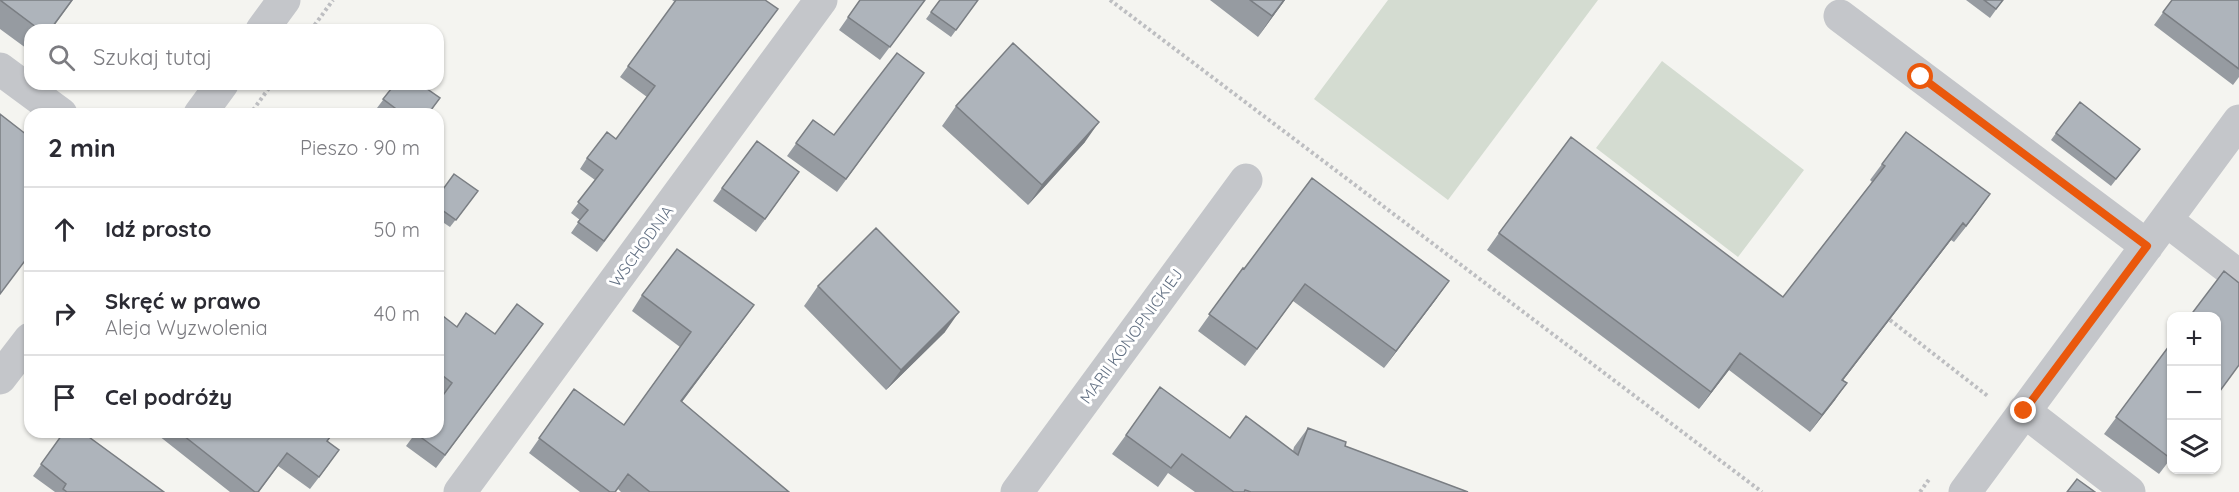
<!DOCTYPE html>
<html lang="pl">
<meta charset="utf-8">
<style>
body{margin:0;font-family:Quicksand,sans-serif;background:#f7f7f7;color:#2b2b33}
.controls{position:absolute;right:18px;bottom:18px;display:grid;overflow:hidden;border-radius:12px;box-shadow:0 2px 4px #0004}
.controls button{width:54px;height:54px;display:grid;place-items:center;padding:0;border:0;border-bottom:2px solid #e1e1e2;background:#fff;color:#2b2b33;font:30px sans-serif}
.stop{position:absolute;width:18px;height:18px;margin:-14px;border:4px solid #ea580c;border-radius:50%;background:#fff}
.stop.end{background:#ea580c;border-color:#fff;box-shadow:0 2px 6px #0008}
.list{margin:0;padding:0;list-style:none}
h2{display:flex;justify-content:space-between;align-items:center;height:78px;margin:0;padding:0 24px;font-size:26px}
h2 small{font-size:20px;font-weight:400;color:#7c7c81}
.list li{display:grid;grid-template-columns:39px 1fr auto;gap:18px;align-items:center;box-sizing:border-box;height:84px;padding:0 24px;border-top:2px solid #e1e1e2}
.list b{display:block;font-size:22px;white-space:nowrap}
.list p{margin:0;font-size:20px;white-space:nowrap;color:#7c7c81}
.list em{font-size:20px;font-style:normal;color:#7c7c81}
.icon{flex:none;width:33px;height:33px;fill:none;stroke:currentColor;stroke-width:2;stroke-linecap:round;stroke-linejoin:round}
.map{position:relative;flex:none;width:2239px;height:492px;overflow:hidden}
.search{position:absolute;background:#fff;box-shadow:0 2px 4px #0004;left:24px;top:24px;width:420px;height:66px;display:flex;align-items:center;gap:15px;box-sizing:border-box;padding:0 21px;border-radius:18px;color:#7c7c81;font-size:22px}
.panel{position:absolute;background:#fff;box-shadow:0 2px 4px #0004;left:24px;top:108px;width:420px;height:330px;border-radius:18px}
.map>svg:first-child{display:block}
.green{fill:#d4dcd1}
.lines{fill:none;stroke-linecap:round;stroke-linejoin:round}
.path{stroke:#bdbec1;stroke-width:4;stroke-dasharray:3 3;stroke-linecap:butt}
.minor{stroke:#c4c6ca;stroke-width:33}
.wall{fill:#969ba1}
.shaded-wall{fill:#7a7e83}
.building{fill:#aeb4bb;stroke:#7a7e83;stroke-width:1.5}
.route{stroke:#ea580c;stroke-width:8}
.labels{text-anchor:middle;stroke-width:6;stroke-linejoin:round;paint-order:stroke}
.street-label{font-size:16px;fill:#627083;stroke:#fff}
</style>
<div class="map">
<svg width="2239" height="492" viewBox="0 0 2239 492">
<rect width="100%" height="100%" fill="#f4f4f0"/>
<!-- green -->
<path class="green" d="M 1388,0 L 1598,0 L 1448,200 L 1314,99 Z
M 1662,61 L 1804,170 L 1738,257 L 1596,148 Z"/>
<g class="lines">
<!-- path -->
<path class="path" d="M 1110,0 L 1762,492
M 311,30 L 333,0
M 253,110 L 272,84
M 1890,320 L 1989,397
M 1920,492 L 1930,478"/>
<!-- minor -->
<path class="minor" d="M 1840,16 L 2147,246
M 262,30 L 284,0
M 0,69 L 61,114
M 200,114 L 222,84
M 2166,220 L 2239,276
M 0,378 L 30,339
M 2024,411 L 2129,492
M 460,492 L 821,0
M 1017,492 L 1246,180
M 1965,492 L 2239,121"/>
</g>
<!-- wall -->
<path class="wall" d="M 0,0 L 73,0 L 51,30 L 30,30 L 30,51 L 0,29 Z
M 672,0 L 765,0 L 770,20 L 597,252 L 571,233 L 580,220 L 571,213 L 595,180 L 580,169 L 587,158 L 616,139 L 647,97 L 620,77 L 675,2 Z
M 860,0 L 925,0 L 880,60 L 839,30 Z
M 940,0 L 978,0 L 951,37 L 926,19 Z
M 1210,0 L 1285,0 L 1258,37 Z
M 1966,0 L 2003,0 L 1990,18 Z
M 2172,0 L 2239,0 L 2239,77 L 2233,85 L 2154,25 Z
M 395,84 L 429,114 L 377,114 L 374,112 Z
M 915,86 L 837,192 L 787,156 L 813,120 L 834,135 Z
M 956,106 L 1085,142 L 1028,205 L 942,126 Z
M 2056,133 L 2140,149 L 2111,186 L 2051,140 Z
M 1882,164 L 1978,211 L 1954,242 L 1951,240 L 1843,380 L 1835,400 L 1810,432 L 1729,370 L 1699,409 L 1487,250 L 1499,233 L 1783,297 L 1872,182 L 1870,180 Z
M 799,172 L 756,232 L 713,201 L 722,188 Z
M 478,191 L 450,227 L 438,219 L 438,196 Z
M 1243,268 L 1244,269 L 1437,298 L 1384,368 L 1293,301 L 1245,366 L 1198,331 Z
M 818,286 L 945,332 L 886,390 L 804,306 Z
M 642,295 L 743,320 L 682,402 L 789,492 L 621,492 L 618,489 L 616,492 L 580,492 L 529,453 L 574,389 L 624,425 L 680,347 L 632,311 Z
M 438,323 L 495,334 L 543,324 L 436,468 L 406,446 L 443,396 L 438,392 Z
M 2172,342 L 2172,457 L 2159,474 L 2104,434 Z
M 1308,428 L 1345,446 L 1468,492 L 1195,492 L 1168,473 L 1158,487 L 1112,454 L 1126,435 L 1230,438 L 1293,451 L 1294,447 Z
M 64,432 L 164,492 L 55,492 L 33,476 Z
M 154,432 L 334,432 L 327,441 L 330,463 L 310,489 L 278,466 L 259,492 L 230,492 Z"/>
<!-- shaded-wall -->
<path class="shaded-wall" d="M 1284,0 L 1285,0 L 1258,37 L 1272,16 Z
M 1099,122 L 1085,142 L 1028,205 L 1042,185 Z
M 1990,194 L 1978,211 L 1954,242 Z
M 1963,223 L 1951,240 L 1831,396 L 1842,380 Z
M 1449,281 L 1437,298 L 1384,368 L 1396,351 Z
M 754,305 L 743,320 L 671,416 L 681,401 Z
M 959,312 L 945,332 L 886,390 L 901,370 Z
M 1740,353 L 1729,370 L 1699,409 L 1711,392 Z
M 1847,383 L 1835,400 L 1810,432 L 1822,415 Z"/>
<!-- building -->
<path class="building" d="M 0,0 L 72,0 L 50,30 L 40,30 Z
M 676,0 L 765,0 L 778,9 L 604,241 L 578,222 L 588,210 L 578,202 L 603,170 L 587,158 L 607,132 L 616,139 L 655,86 L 628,66 Z
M 860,0 L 925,0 L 890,47 L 848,17 Z
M 940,0 L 978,0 L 956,30 L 931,12 Z
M 1250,0 L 1284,0 L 1272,16 Z
M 1984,0 L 2003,0 L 1996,9 Z
M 2172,0 L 2239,0 L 2239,69 L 2163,12 Z
M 1013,43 L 1099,122 L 1042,185 L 956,106 Z
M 897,53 L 924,73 L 846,179 L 796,143 L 813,120 L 834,135 Z
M 395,84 L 420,84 L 440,98 L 428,114 L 403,114 L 383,99 Z
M 2080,102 L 2140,149 L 2116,179 L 2056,133 Z
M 0,114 L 27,135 L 30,131 L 30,254 L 0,294 Z
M 1906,132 L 1990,194 L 1966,226 L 1963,223 L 1842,380 L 1847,383 L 1822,415 L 1740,353 L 1711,392 L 1499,233 L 1571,137 L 1783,297 L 1885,166 L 1882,164 Z
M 757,141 L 799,172 L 765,219 L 722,188 Z
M 454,174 L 478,191 L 456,220 L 438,207 L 438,196 Z
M 1312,178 L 1449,281 L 1396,351 L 1305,284 L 1257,349 L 1209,314 L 1243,268 L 1244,269 Z
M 876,228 L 959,312 L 901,370 L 818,286 Z
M 677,249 L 754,305 L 681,401 L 789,492 L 650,492 L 628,474 L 615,492 L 610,492 L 539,438 L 574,389 L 624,425 L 691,332 L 642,295 Z
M 2224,271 L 2239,283 L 2239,365 L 2217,395 L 2217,316 L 2190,316 Z
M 517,304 L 543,324 L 445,455 L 415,433 L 416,432 L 438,432 L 438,402 L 452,383 L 438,372 L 438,323 L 443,316 L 457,327 L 466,313 L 495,334 Z
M 2172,342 L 2172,456 L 2170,458 L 2116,417 Z
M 1160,387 L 1230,438 L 1246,416 L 1298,455 L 1308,428 L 1346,442 L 1345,446 L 1468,492 L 1251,492 L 1245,490 L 1244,492 L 1234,492 L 1182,454 L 1171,468 L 1126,435 Z
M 64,432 L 82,432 L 164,492 L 67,492 L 63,489 L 66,484 L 41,464 Z
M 179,432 L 334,432 L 327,441 L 339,450 L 319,477 L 287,453 L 258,492 L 255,492 Z
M 2077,479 L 2095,492 L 2067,492 Z"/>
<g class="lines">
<!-- route -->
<path class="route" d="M 1921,77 L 2147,246 L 2024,411"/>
</g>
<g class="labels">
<!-- street labels -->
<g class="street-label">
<text transform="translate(641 246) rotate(-54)" y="6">WSCHODNIA</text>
<text transform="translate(1131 336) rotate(-54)" y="6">MARII KONOPNICKIEJ</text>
</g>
</g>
</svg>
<div class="controls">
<button>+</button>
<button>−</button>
<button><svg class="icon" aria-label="layers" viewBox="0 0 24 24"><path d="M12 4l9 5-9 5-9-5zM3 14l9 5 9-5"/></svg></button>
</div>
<div class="stop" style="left:1921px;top:77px"></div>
<div class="stop end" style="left:2024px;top:411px"></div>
<div class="search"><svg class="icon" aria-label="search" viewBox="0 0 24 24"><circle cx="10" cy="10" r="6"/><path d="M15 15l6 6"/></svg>Szukaj tutaj</div>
<section class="panel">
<h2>2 min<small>Pieszo · 90 m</small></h2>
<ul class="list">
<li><svg class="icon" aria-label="ahead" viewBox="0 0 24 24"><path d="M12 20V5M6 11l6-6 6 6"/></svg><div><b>Idź prosto</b></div><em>50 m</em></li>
<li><svg class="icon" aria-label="right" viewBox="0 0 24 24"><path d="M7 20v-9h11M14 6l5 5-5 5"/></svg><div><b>Skręć w prawo</b><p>Aleja Wyzwolenia</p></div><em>40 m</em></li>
<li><svg class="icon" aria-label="arrive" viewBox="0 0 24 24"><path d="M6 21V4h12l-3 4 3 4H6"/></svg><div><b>Cel podróży</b></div></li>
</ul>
</section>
</div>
